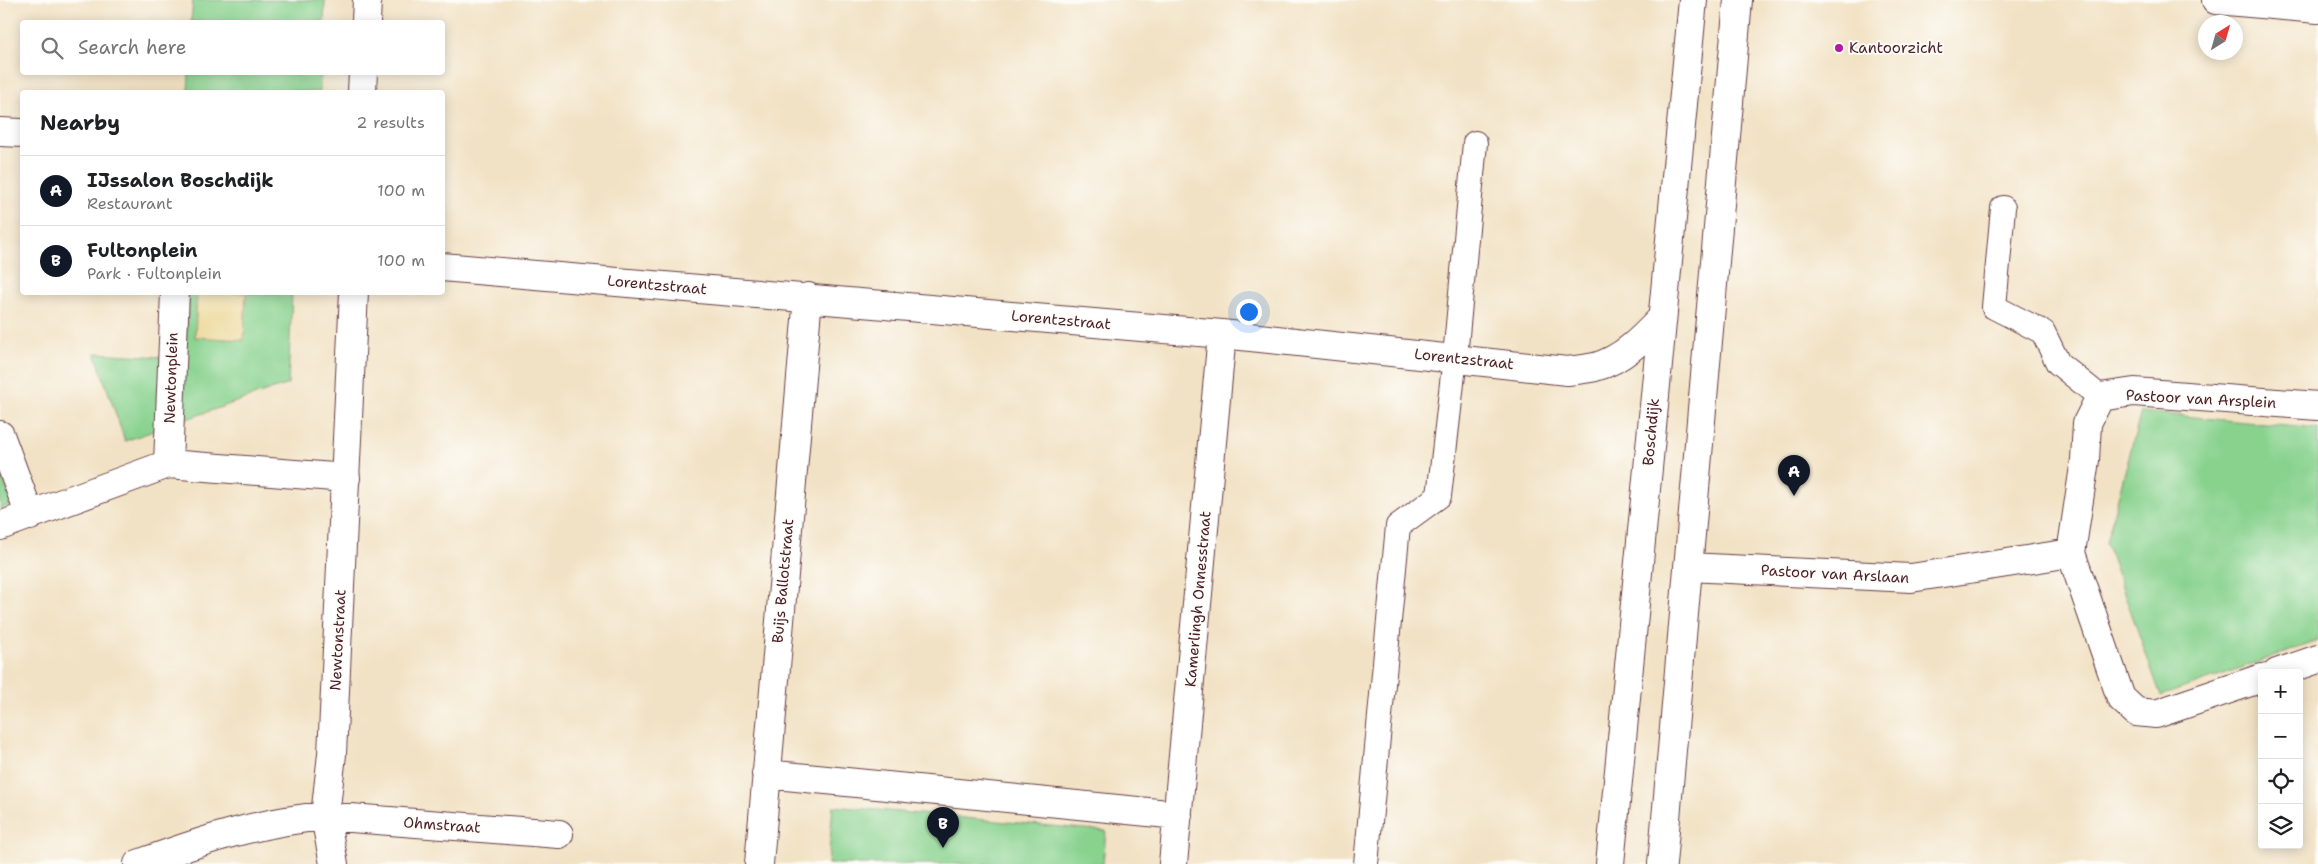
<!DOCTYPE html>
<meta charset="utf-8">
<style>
body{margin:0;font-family:"Shantell Sans",sans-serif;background:#f6f6f6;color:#202124}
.controls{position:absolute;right:15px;bottom:15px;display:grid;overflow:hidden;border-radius:5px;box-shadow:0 2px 12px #0003}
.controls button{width:45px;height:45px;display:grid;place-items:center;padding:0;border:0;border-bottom:1px solid #e0e0e0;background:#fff;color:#202124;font:25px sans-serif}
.compass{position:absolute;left:2198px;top:15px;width:45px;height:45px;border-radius:50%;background:#fff;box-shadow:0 2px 12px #0003;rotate:37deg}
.you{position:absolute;left:1248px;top:311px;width:18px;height:18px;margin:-12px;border:4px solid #fff;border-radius:50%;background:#1a73e8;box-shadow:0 0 0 8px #1a73e833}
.badge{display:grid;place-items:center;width:32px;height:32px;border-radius:50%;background:#111827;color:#fff;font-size:16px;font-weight:700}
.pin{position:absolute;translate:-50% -41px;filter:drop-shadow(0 1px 2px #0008)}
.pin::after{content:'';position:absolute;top:26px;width:18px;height:15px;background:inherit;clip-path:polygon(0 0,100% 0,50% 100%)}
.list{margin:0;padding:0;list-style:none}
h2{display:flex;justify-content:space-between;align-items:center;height:65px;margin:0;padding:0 20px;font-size:21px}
h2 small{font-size:16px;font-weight:400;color:#757577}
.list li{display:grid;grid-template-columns:32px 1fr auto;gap:15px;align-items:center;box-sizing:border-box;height:70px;padding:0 20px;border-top:1px solid #e0e0e0}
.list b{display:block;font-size:19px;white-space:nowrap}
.list p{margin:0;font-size:16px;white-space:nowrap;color:#757577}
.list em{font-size:16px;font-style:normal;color:#757577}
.icon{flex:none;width:28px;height:28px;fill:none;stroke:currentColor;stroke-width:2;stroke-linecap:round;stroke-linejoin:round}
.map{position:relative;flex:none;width:2318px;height:864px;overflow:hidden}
.search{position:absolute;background:#fff;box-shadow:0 2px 12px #0003;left:20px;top:20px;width:425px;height:55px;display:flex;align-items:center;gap:12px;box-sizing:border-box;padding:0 18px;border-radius:5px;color:#757577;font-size:19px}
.panel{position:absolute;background:#fff;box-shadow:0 2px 12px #0003;left:20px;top:90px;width:425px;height:205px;border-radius:5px}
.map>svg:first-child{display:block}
.green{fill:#88d28e;stroke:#69785c}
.sand{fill:#eeda9e;stroke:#9c7c64}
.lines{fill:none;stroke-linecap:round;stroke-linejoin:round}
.service-casing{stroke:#633c42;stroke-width:26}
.pedestrian-casing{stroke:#633c42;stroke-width:30}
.minor-casing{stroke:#633c42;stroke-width:30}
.primary-casing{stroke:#633c42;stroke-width:30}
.service{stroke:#fff;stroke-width:24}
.pedestrian{stroke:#fff;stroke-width:28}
.minor{stroke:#fff;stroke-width:28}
.primary{stroke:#fff;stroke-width:28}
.poi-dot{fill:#b5179e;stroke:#fdfcf7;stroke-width:2}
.labels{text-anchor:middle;stroke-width:4;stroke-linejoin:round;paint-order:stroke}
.poi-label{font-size:15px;fill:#4a1f2b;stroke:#fdfcf7;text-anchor:start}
.street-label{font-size:15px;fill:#4a1f2b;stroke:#fdfcf7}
</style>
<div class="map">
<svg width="2318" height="864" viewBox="0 0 2318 864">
<rect width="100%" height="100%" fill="#fdfcf7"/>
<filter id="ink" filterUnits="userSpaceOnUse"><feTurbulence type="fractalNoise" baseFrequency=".02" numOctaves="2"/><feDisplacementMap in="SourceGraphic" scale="10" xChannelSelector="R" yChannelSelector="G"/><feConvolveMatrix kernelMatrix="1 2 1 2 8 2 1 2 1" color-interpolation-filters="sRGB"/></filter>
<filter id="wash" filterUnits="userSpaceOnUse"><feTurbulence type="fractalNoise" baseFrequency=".0096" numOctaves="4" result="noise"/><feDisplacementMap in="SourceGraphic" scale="20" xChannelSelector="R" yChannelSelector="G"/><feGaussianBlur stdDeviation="1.12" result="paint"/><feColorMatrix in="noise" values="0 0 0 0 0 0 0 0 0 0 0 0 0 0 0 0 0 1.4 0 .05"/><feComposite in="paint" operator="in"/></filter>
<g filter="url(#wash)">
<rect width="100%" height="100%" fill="#f2e2c5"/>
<!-- green -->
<path class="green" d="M 193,0 L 325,0 L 324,22 L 191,22 Z
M 189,73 L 321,73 L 320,92 L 188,92 Z
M 189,293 L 197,293 L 195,337 L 243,340 L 246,293 L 292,293 L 288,384 L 181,421 Z
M 95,353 L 162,357 L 159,429 L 125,441 Z
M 2141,412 L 2318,429 L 2318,641 L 2161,696 L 2106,542 Z
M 0,472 L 12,504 L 0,509 Z
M 833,806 L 1106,831 L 1103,864 L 828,864 Z"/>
<!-- sand -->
<path class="sand" d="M 197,293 L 246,293 L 244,340 L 195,337 Z"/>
</g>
<g filter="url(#ink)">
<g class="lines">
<defs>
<path id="service" d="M 2003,208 L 1994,307 L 2043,332 L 2058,363 L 2100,397
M 1366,864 L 1398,526 L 1439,496 L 1455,357 L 1475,143"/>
<path id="pedestrian" d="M 0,435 L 30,516
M 168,464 L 175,292
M 0,526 L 168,464 L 346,478"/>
<path id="minor" d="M 2216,0 L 2318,9
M 366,22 L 367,0
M 362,92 L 363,72
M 0,132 L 22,133
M 442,267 L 1222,334 L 1567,371 C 1576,370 1586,369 1595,367 C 1622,360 1643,338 1661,319
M 1688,567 L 1911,578 L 2071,553
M 2277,673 L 2318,659
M 2262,678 L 2156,714 L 2136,712 L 2121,698 L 2071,553 L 2085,460 L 2087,423 L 2100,397 L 2134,392 L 2318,406
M 766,774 L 1178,815
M 138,864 C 201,841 257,822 325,816 L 559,834
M 334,864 L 325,816 L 332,754 L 354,292
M 759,864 L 808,297
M 1173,864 L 1222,334"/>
<path id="primary" d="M 1610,864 L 1693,0
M 1662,864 L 1738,0"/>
</defs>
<!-- service casing -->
<use href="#service" class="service-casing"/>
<!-- pedestrian casing -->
<use href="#pedestrian" class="pedestrian-casing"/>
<!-- minor casing -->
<use href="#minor" class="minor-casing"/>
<!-- primary casing -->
<use href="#primary" class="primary-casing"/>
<!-- service -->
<use href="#service" class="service"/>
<!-- pedestrian -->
<use href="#pedestrian" class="pedestrian"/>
<!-- minor -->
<use href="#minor" class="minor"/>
<!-- primary -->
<use href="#primary" class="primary"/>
</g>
</g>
<!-- markers -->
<circle class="poi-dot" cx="1839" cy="48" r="5"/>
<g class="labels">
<!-- poi labels -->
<g class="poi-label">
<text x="1849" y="53">Kantoorzicht</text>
</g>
<!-- street labels -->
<g class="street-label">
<text transform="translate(657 285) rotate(5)" y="5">Lorentzstraat</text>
<text transform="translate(1061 320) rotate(5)" y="5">Lorentzstraat</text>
<text transform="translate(1464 359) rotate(6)" y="5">Lorentzstraat</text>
<text transform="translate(171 378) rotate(-88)" y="5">Newtonplein</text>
<text transform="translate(2201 399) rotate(3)" y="5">Pastoor van Arsplein</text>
<text transform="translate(1651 432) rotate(-85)" y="5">Boschdijk</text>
<text transform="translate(1835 574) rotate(3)" y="5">Pastoor van Arslaan</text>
<text transform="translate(783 581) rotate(-85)" y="5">Buijs Ballotstraat</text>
<text transform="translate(1198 599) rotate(-85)" y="5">Kamerlingh Onnesstraat</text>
<text transform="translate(338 640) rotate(-87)" y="5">Newtonstraat</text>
<text transform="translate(442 825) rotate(4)" y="5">Ohmstraat</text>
</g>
</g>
</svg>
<div class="controls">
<button>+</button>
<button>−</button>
<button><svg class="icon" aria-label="locate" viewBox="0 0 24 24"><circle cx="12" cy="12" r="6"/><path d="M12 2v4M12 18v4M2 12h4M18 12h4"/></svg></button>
<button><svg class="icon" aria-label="layers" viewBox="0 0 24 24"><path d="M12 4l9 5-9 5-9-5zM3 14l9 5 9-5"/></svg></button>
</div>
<svg class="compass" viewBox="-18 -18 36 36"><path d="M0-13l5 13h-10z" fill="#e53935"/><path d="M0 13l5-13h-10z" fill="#757577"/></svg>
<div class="you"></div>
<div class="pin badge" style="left:1794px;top:496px">A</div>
<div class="pin badge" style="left:943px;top:848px">B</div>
<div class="search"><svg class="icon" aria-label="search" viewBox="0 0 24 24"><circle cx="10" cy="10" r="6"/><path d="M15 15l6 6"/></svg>Search here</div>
<section class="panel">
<h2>Nearby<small>2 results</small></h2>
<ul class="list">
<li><span class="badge">A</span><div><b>IJssalon Boschdijk</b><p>Restaurant</p></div><em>100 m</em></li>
<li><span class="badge">B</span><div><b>Fultonplein</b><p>Park · Fultonplein</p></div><em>100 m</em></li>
</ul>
</section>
</div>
